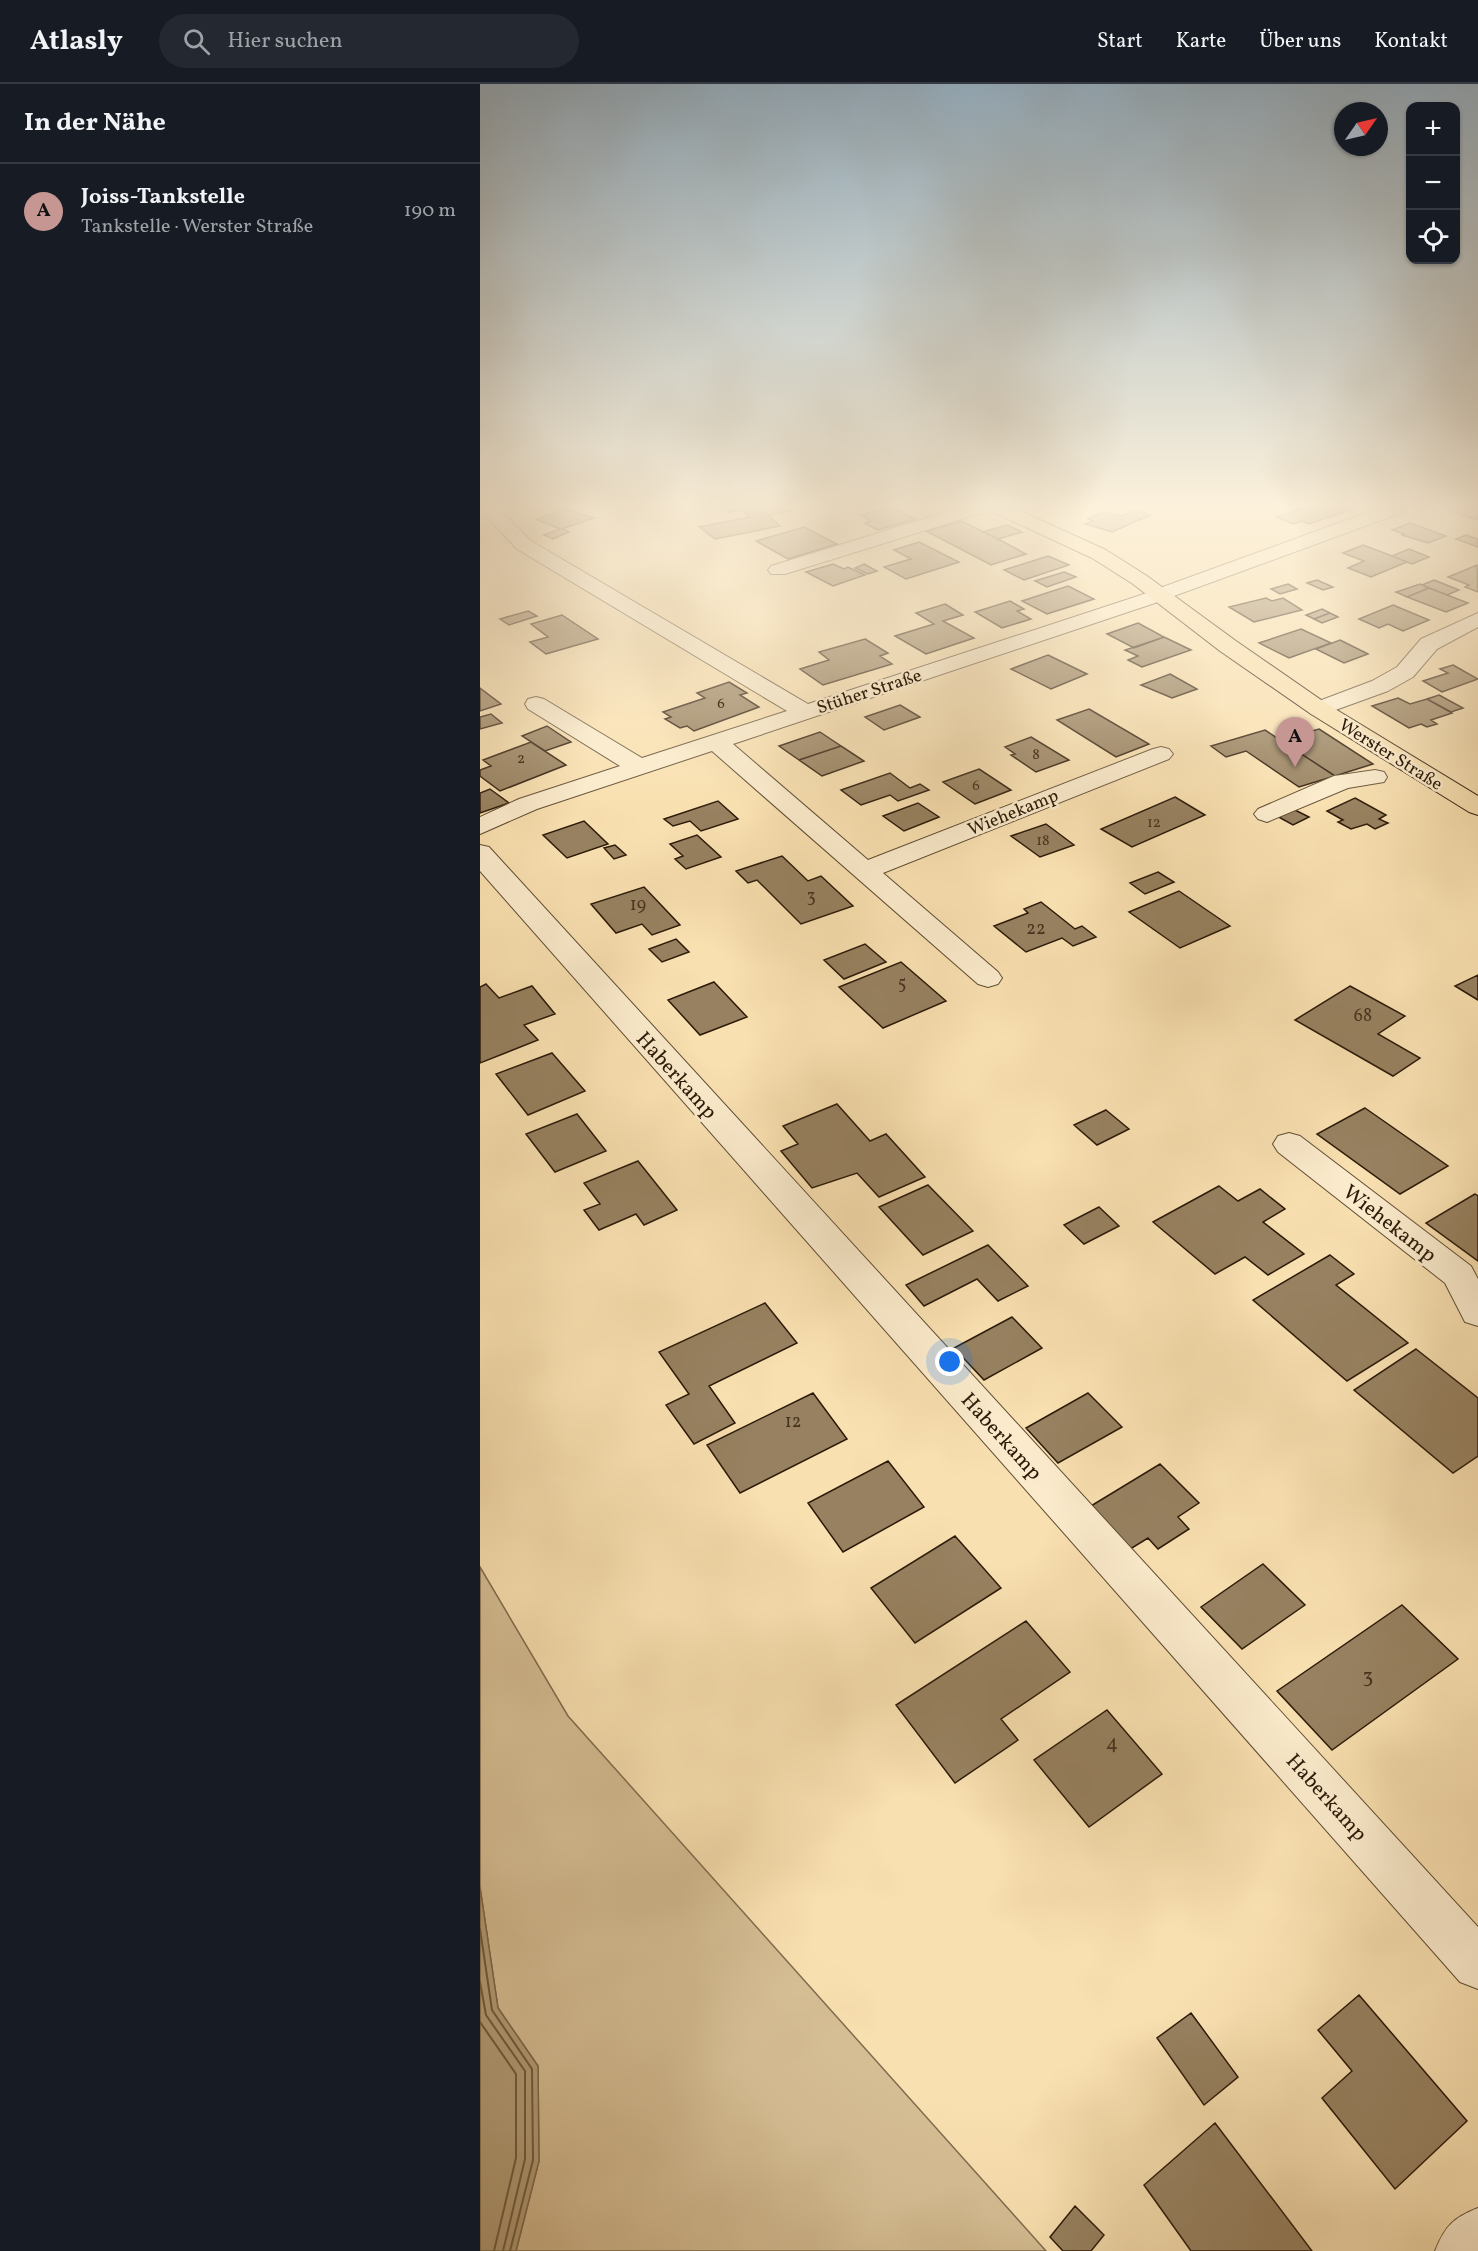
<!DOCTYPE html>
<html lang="de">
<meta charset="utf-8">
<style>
body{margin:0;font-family:Vollkorn,serif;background:#242831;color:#f1f3f6}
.controls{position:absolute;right:18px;top:18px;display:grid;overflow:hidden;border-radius:12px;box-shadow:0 2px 4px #0004}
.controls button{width:54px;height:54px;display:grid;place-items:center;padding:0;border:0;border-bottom:2px solid #363941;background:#171b24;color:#f1f3f6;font:30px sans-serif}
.compass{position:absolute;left:854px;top:18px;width:54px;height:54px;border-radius:50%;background:#171b24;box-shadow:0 2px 4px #0004;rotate:56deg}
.you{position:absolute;left:470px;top:1278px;width:21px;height:21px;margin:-15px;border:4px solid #fff;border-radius:50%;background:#1a73e8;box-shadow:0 0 0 9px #1a73e833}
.badge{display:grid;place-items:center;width:39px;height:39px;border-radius:50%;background:#c59692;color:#111;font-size:20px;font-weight:700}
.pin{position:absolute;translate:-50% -50px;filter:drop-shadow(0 2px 3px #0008)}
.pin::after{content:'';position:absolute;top:32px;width:21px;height:18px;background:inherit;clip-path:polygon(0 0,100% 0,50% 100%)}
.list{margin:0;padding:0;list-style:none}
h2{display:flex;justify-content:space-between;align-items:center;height:78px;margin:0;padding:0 24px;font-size:26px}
h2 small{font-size:20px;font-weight:400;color:#9ea1a6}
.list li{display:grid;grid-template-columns:39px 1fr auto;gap:18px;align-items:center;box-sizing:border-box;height:96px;padding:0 24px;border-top:2px solid #363941}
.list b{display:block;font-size:22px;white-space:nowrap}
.list p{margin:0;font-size:20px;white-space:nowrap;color:#9ea1a6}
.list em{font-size:20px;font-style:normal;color:#9ea1a6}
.icon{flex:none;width:33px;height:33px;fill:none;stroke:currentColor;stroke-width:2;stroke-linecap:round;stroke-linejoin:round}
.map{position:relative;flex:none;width:998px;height:2167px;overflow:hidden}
header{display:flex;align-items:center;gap:36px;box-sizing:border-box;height:84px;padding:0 30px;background:#171b24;border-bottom:2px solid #363941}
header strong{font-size:28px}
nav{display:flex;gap:33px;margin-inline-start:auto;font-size:21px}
.search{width:420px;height:54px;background:#242831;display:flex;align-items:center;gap:15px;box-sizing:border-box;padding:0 21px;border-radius:33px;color:#9ea1a6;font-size:22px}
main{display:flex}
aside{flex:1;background:#171b24}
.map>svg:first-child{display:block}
.green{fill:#d6be94;stroke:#816c4e;stroke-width:1.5}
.water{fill:#b39d77;stroke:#7d694b;stroke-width:1.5}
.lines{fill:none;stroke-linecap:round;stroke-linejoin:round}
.shore{stroke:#705c40;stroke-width:2}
.building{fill:#978160;stroke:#2c1a09;stroke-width:1.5}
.minor-casing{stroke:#5f4c33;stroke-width:2}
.major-casing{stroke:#2c1a09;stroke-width:2}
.minor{fill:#fbebcc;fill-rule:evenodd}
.major{fill:#f9e0b0;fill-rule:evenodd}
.labels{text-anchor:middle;stroke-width:5;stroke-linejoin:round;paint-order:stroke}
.far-number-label{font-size:15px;fill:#47341f}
.far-street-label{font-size:18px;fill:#2c1a09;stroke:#fbebcc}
.number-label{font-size:18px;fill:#47341f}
.street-label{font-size:21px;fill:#2c1a09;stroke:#fbebcc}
.near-number-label{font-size:21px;fill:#47341f}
</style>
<header>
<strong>Atlasly</strong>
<div class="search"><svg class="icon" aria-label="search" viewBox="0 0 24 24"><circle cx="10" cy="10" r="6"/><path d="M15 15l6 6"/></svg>Hier suchen</div>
<nav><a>Start</a><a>Karte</a><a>Über uns</a><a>Kontakt</a></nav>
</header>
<main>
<aside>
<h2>In der Nähe<small></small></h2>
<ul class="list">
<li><span class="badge">A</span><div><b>Joiss-Tankstelle</b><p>Tankstelle · Werster Straße</p></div><em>190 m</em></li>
</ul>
</aside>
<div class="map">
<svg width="998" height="2167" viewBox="0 0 998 2167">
<rect width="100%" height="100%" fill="#f9e0b0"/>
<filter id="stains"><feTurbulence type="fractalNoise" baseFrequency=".00333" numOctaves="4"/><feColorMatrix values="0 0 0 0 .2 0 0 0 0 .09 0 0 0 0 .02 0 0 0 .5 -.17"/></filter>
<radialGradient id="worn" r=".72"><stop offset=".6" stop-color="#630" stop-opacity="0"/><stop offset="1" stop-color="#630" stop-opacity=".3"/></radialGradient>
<!-- green -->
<path class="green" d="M 0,1483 L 88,1632 L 566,2167 L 36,2167 L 59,2077 L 58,1982 L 18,1924 L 0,1803 Z"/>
<!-- water -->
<path class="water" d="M 0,1803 L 18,1924 L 58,1982 L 59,2077 L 36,2167 L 0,2167 Z"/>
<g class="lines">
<!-- shore -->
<path class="shore" d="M 0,1845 L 12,1926 L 52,1985 L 53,2076 L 30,2167
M 0,1898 L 6,1931 L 45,1987 L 45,2075 L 23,2167
M 0,1938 L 36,1990 L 36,2074 L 14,2167"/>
</g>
<!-- building -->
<path class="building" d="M 85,425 L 114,434 L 82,445 L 89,448 L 73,455 L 64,451 L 80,445 L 56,435 Z
M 246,425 L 282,425 L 300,442 L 235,455 L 219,443 L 270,433 L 262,426 L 249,428 Z
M 282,425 L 307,425 L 310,427 L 289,431 Z
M 402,425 L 415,425 L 436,435 L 398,446 L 384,439 L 391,437 L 380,431 Z
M 816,425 L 873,425 L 829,440 L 821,437 L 813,440 L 796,433 L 818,426 Z
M 971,425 L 998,425 L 998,436 L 968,426 Z
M 655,426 L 670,431 L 632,448 L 605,440 L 613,437 L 608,435 L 623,428 L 642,432 Z
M 481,437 L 518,455 L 546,470 L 511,481 L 446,447 Z
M 930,439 L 966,452 L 948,459 L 922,451 L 924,450 L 912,446 Z
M 527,441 L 542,448 L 518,455 L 503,448 Z
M 324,443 L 357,460 L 308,475 L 276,457 Z
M 986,451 L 998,455 L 998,463 L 976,455 Z
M 439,458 L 479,478 L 426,495 L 404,483 L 431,475 L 414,466 Z
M 883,461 L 912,472 L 927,478 L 891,493 L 868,484 L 884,477 L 863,469 Z
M 929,465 L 949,473 L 932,480 L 912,472 Z
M 568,472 L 589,481 L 544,496 L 524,486 Z
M 353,480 L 364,485 L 368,483 L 385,491 L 353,502 L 326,488 Z
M 384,480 L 397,487 L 388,490 L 375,484 Z
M 997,481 L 998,508 L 985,503 L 989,501 L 968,493 Z
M 584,488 L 596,493 L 567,503 L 555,497 Z
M 837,496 L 853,503 L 843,506 L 827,499 Z
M 954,496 L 979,506 L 967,511 L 942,501 Z
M 808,500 L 817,505 L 800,510 L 791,505 Z
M 940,500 L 949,504 L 927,513 L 916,508 Z
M 588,502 L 614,515 L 567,530 L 542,517 Z
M 949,504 L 967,511 L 988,519 L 966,528 L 927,513 Z
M 786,514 L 792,517 L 803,514 L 822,526 L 774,538 L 749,523 Z
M 530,517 L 544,525 L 537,527 L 551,535 L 522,544 L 495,528 Z
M 465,520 L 483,531 L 463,537 L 494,554 L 446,570 L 415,552 L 454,540 L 436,529 Z
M 913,521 L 949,536 L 923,547 L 908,540 L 899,544 L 879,535 Z
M 842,525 L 850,529 L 834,535 L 826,531 Z
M 48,527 L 57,532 L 29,541 L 20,535 Z
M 850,529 L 858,533 L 842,539 L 834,535 Z
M 82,531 L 118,555 L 66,570 L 50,558 L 68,553 L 51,540 Z
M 658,539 L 684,553 L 654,564 L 627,550 Z
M 821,545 L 851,559 L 809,574 L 779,559 Z
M 684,553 L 711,566 L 662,583 L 648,576 L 658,572 L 645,566 Z
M 385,555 L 408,569 L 400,572 L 412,580 L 343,601 L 320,585 L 349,576 L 339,568 Z
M 860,556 L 888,570 L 864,579 L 836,565 Z
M 568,571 L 607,590 L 571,605 L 531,585 Z
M 973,581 L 998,595 L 962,608 L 943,597 L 968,589 L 960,585 Z
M 690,590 L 717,605 L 692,614 L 661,601 Z
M 249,598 L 267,609 L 260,611 L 279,623 L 214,647 L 207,642 L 200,644 L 185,635 L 191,633 L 183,628 L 225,614 L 217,609 Z
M 0,604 L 21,620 L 0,627 Z
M 959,611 L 983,624 L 971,628 L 947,615 Z
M 918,614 L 930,620 L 947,615 L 972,629 L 951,636 L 957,640 L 947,643 L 941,640 L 929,644 L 892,622 Z
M 420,621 L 440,633 L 404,646 L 385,633 Z
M 609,625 L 669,660 L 636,673 L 577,636 Z
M 11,630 L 22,639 L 0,645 L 0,633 Z
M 67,642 L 91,658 L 65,667 L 42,652 Z
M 839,645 L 893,680 L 855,692 L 800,656 Z
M 785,646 L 855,692 L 819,703 L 766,667 L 746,673 L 731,662 Z
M 340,648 L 361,662 L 319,676 L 299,662 Z
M 551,653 L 589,676 L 556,688 L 531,671 L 535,670 L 525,663 Z
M 51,658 L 86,681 L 20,707 L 0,692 L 0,686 L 11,682 L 3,676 Z
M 361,662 L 384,677 L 342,692 L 319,676 Z
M 499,685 L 531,706 L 495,720 L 463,698 Z
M 410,689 L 430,704 L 440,700 L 449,706 L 418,717 L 410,711 L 381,721 L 361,706 Z
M 10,705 L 29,719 L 0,729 L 0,709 Z
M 695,713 L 725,731 L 652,763 L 621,745 Z
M 875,714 L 906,731 L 899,735 L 908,739 L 895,745 L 887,740 L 871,745 L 858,738 L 863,736 L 847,727 Z
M 238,717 L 258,735 L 221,747 L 210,737 L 193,742 L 184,735 Z
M 438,719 L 459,733 L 424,747 L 403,732 Z
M 811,724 L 829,733 L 813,741 L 795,731 Z
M 104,737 L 128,760 L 87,774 L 63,751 Z
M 566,740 L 594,761 L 560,773 L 531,752 Z
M 217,751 L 241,773 L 206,785 L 195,775 L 203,772 L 190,760 Z
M 135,761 L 146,771 L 134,775 L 124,764 Z
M 302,772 L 328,797 L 341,792 L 373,822 L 321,840 L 277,796 L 268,799 L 256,787 Z
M 678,788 L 694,798 L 665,810 L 650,799 Z
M 164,803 L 200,841 L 172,851 L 162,840 L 136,849 L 111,820 Z
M 699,807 L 750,842 L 700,864 L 649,828 Z
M 561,818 L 595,845 L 602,842 L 616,853 L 593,862 L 582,854 L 546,868 L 514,842 L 548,829 L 544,825 Z
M 196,855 L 209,868 L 182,878 L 169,865 Z
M 385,860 L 406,878 L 364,895 L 344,876 Z
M 421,878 L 466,917 L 403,944 L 359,903 Z
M 998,891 L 998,916 L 975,902 Z
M 234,898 L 267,933 L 220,951 L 188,916 Z
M 6,900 L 19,914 L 52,902 L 75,930 L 44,941 L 58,956 L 0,979 L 0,903 Z
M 870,902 L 925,932 L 898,950 L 940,974 L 913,992 L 815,936 Z
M 72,969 L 105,1007 L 48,1031 L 16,990 Z
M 357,1020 L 390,1057 L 406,1050 L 445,1093 L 399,1113 L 377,1089 L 332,1104 L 301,1067 L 318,1060 L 303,1042 Z
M 885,1024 L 968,1082 L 920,1110 L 837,1050 Z
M 626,1026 L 649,1045 L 617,1061 L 594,1041 Z
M 97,1030 L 126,1067 L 75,1088 L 46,1050 Z
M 158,1077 L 197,1126 L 164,1141 L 156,1130 L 119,1146 L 104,1126 L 120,1120 L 104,1099 Z
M 448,1101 L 493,1147 L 443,1171 L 399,1123 Z
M 739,1102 L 758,1117 L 780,1105 L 805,1125 L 783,1138 L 824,1170 L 788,1191 L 765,1173 L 735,1190 L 673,1138 Z
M 995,1110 L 998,1112 L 998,1177 L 946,1139 Z
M 619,1123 L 639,1142 L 604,1160 L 584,1141 Z
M 508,1161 L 548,1202 L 518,1217 L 497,1195 L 444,1222 L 426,1201 Z
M 850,1171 L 874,1190 L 856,1201 L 928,1259 L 867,1297 L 773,1216 Z
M 285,1219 L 317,1259 L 229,1302 L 255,1339 L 214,1360 L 186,1321 L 209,1310 L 179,1268 Z
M 532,1233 L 562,1264 L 504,1296 L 474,1264 Z
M 936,1265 L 998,1314 L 998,1372 L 973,1389 L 874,1306 Z
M 333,1309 L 367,1355 L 260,1409 L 227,1361 Z
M 608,1309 L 642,1343 L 578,1379 L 546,1344 Z
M 408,1377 L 444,1423 L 363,1468 L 328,1419 Z
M 680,1380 L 719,1419 L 698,1433 L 709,1445 L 678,1465 L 668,1454 L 647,1467 L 606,1425 Z
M 475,1452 L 521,1504 L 435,1559 L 391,1504 Z
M 783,1480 L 825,1521 L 762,1565 L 721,1523 Z
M 922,1521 L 978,1575 L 852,1666 L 797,1607 Z
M 546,1537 L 590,1588 L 521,1635 L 538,1656 L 475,1699 L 416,1621 Z
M 627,1626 L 682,1690 L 609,1743 L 554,1676 Z
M 879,1911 L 987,2037 L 915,2105 L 842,2014 L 872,1987 L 838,1946 Z
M 711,1929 L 758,1993 L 724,2021 L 677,1954 Z
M 735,2039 L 832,2167 L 711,2167 L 664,2101 Z
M 595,2122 L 624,2151 L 611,2167 L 583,2167 L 570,2153 Z"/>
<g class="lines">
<defs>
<path id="minor" d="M 0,425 L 19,425 L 51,457 L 328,620 L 658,512 L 897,425 L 923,425 L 921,429 L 672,520 L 253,660 L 388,776 L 673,665 L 681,663 L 689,665 L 693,670 L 689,675 L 403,789 L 518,888 L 522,894 L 518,900 L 508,903 L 498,900 L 232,667 L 57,725 L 0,750 L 0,733 L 39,715 L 140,682 L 48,625 L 45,620 L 48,615 L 56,613 L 64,615 L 162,674 L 307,627 L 37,465 Z
M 476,425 L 503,425 L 501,429 L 305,490 L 291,490 L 288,486 L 291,482 Z
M 998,529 L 998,543 L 957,565 L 933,593 L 908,607 L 839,632 L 831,630 L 828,625 L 831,620 L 892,597 L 917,583 L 941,555 Z
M 895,686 L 904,688 L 907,693 L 904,698 L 868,704 L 787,738 L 778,735 L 774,730 L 778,725 L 854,692 Z
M 0,761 L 9,763 L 998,1843 L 998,1905 L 980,1898 L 0,787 Z
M 809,1049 L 820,1052 L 991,1182 L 998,1195 L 998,1242 L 985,1238 L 965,1199 L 798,1068 L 793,1060 L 798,1052 Z
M 998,2124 L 998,2167 L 955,2167 C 965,2142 973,2134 998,2124 Z"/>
<path id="major" d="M 513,425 L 536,425 L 626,466 L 667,492 L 756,557 L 847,620 L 998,712 L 998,731 L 989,728 L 831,630 L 740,567 L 653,500 L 612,474 L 515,429 Z"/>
</defs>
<!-- minor casing -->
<use href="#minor" class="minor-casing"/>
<!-- major casing -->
<use href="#major" class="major-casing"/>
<!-- minor -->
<use href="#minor" class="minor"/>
<!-- major -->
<use href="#major" class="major"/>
</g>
<!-- sky -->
<linearGradient id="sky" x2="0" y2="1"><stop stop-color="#93abbb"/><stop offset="0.58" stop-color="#fcf1db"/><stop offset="1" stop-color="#fcf1db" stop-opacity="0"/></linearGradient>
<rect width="998" height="728" fill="url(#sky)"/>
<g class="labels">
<!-- far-number labels -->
<g class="far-number-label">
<text x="241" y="624">6</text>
<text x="556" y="675">8</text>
<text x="41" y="679">2</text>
<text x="496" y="706">6</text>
<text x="674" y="743">12</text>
<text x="563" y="761">18</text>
</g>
<!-- far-street labels -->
<g class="far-street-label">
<text transform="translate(389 607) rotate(-18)" y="6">Stüher Straße</text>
<text transform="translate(911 670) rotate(32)" y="6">Werster Straße</text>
<text transform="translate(533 728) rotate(-22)" y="6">Wiehekamp</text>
</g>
<!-- number labels -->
<g class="number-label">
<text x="331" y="818">3</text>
<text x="158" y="826">19</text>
<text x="556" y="850">22</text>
<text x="422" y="905">5</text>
<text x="883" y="937">68</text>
<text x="313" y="1343">12</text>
</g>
<!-- street labels -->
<g class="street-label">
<text transform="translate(197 991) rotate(48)" y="7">Haberkamp</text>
<text transform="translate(910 1139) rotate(38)" y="7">Wiehekamp</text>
<text transform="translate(522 1352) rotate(48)" y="7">Haberkamp</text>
<text transform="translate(847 1713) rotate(48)" y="7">Haberkamp</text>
</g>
<!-- near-number labels -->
<g class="near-number-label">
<text x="888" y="1598">3</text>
<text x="632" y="1665">4</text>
</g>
</g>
<rect width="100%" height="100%" filter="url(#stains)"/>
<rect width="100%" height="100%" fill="url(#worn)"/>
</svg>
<div class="controls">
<button>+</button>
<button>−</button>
<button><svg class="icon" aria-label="locate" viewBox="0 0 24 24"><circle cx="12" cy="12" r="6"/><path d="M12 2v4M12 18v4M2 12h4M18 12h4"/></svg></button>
</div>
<svg class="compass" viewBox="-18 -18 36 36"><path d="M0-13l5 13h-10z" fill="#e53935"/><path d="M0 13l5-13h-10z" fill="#9ea1a6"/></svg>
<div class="you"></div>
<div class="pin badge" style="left:815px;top:683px">A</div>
</div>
</main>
